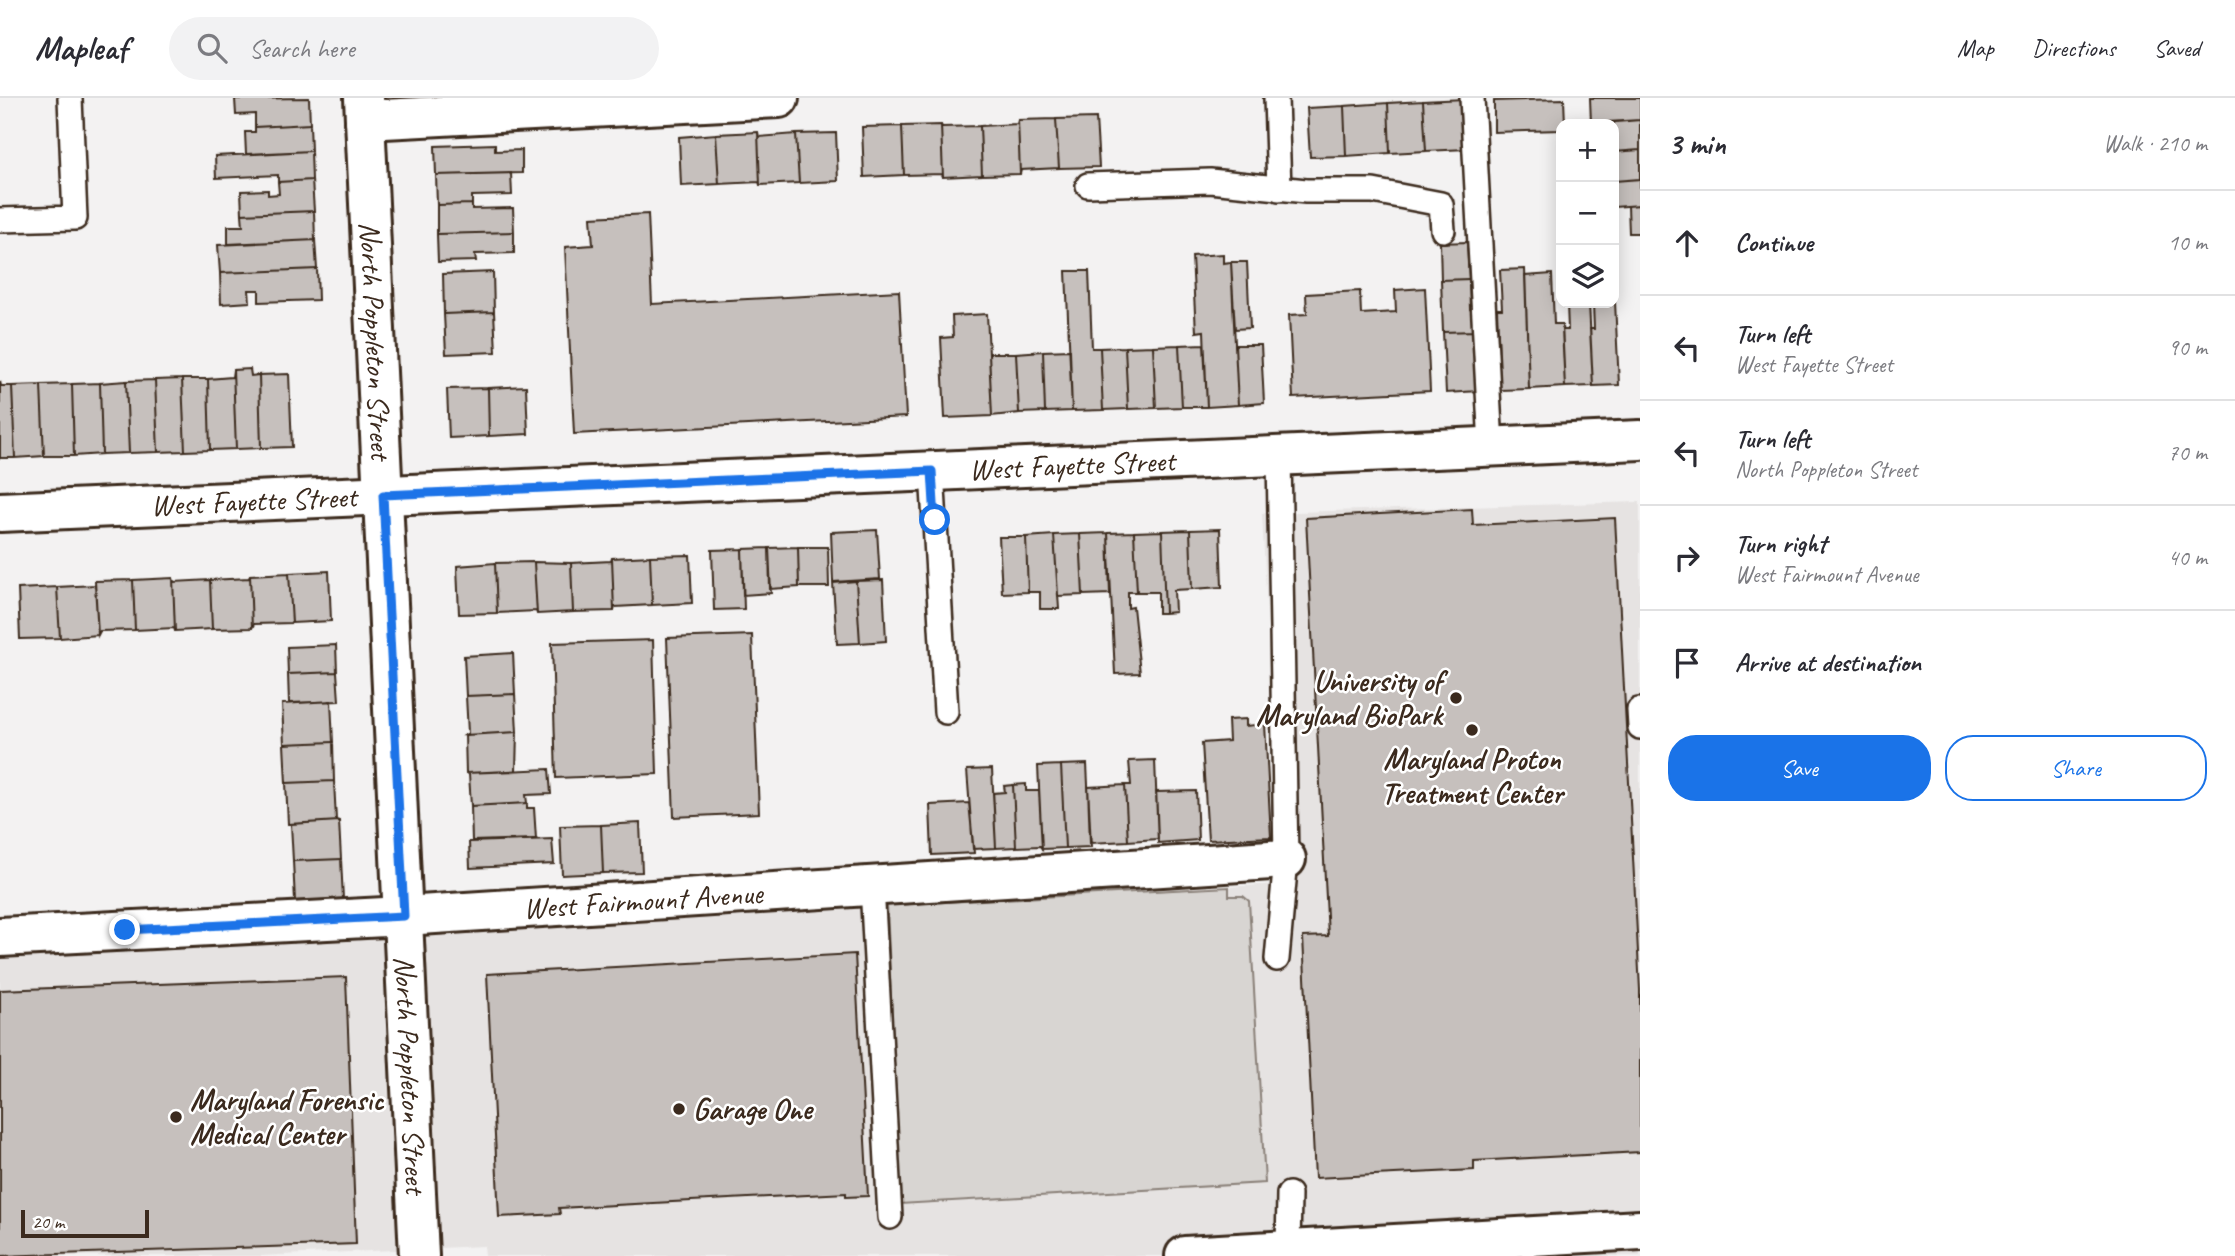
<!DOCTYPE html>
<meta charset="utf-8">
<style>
body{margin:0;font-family:Caveat,sans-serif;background:#f2f2f3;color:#2b2b33}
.controls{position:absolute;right:21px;top:21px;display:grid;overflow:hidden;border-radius:14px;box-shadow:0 4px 18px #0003}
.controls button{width:63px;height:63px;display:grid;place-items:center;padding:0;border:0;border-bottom:2px solid #e1e1e2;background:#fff;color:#2b2b33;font:35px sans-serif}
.scale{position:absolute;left:21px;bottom:18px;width:128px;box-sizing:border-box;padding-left:7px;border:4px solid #3b2a1e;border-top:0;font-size:19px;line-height:24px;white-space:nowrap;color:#3b2a1e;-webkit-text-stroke:5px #fff;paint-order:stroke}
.stop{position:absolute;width:21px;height:21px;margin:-16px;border:5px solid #1a73e8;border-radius:50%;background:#fff}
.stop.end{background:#1a73e8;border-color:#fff;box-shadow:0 2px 7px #0008}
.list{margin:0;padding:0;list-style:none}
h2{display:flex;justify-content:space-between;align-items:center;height:91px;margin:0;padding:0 28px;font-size:30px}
h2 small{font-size:23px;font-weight:400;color:#7c7c81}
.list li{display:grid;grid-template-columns:46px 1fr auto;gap:21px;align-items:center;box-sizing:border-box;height:105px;padding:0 28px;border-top:2px solid #e1e1e2}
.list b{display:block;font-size:26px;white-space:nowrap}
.list p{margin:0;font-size:23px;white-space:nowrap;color:#7c7c81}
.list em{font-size:23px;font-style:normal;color:#7c7c81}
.actions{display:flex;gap:14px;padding:21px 28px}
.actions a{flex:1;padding:16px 0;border:2px solid #1a73e8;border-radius:28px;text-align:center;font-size:24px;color:#1a73e8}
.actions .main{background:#1a73e8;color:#fff}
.icon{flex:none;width:38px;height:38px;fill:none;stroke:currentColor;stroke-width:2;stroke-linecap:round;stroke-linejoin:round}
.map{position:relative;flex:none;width:1640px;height:1158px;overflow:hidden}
header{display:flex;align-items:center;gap:42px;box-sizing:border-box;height:98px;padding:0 35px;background:#fff;border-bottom:2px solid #e1e1e2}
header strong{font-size:33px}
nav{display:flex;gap:38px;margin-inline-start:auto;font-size:24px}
.search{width:490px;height:63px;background:#f2f2f3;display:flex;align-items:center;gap:18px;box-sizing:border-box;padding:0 24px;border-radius:38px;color:#7c7c81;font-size:26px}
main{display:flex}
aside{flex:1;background:#fff}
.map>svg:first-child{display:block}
.built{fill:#e6e3e2}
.green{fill:#d8d5d2;stroke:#8a8078;stroke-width:2}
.building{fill:#c6c0bd;stroke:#3b2a1e;stroke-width:2}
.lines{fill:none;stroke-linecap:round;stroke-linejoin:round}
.service-casing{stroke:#3b2a1e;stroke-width:28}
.minor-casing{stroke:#3b2a1e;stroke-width:44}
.tertiary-casing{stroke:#3b2a1e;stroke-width:44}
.secondary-casing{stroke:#3b2a1e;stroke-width:44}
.service{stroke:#fff;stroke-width:23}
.minor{stroke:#fff;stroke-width:38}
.tertiary{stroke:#fff;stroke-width:38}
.secondary{stroke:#fff;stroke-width:38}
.route{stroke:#1a73e8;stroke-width:9}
.poi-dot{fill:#3b2a1e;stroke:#fff;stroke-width:2.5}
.labels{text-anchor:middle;stroke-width:5;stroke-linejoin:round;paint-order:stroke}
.street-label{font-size:30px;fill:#3b2a1e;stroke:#fff}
.poi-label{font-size:30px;font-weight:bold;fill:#3b2a1e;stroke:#fff;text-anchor:start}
</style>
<header>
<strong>Mapleaf</strong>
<div class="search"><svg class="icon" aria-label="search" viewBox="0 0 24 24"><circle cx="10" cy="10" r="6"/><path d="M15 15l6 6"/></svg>Search here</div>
<nav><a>Map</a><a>Directions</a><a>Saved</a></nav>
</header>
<main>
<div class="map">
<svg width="1640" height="1158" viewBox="0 0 1640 1158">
<rect width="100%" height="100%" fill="#f3f2f2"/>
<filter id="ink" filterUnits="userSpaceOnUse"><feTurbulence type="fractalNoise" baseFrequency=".0143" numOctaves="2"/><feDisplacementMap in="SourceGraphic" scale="14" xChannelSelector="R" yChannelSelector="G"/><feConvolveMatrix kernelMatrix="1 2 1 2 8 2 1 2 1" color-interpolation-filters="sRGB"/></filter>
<g filter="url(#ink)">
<!-- built -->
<path class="built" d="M 1640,404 L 1640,1158 L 485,1158 L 484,1148 L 259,1158 L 0,1158 L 0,854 L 1281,786 L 1262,415 Z"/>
<!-- green -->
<path class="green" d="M 1229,789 L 1229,798 L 1243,798 L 1249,803 L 1265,1085 L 900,1106 L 887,807 Z"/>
<!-- building -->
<path class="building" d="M 309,0 L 310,26 L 255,29 L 255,16 L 236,17 L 235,1 Z
M 1590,0 L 1640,0 L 1640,22 L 1591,25 Z
M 1464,1 L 1466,51 L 1426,53 L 1423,3 Z
M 1564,1 L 1565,26 L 1561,26 L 1561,32 L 1494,34 L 1494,3 Z
M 1423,3 L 1426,53 L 1390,55 L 1388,5 Z
M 1388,5 L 1390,55 L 1346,58 L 1344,8 Z
M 1344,8 L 1346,58 L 1310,59 L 1307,10 Z
M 1096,20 L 1099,69 L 1059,70 L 1056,21 Z
M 1056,21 L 1059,70 L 1021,72 L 1020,76 L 1018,22 Z
M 1018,22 L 1020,76 L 982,77 L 980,28 L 1017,26 Z
M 1640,22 L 1640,52 L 1614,54 L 1614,26 L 1592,26 Z
M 310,26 L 311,53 L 246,56 L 245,34 L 255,34 L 255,29 Z
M 941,27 L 942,29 L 980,28 L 982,77 L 943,79 Z
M 941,27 L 943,79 L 942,76 L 904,77 L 902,28 Z
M 902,28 L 904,77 L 864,79 L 862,29 Z
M 758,34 L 759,39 L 796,36 L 799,85 L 760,87 Z
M 758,34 L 760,87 L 759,84 L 719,86 L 716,36 Z
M 836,35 L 838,83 L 799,85 L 796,36 Z
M 716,36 L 719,86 L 681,88 L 679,39 Z
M 495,46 L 495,53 L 522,52 L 522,75 L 436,77 L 435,48 Z
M 1640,52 L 1640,81 L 1614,83 L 1614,54 Z
M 311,53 L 312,82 L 278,84 L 278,77 L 216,80 L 215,58 Z
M 511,75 L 512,97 L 472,98 L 472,106 L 437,107 L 436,77 Z
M 1640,81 L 1640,107 L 1614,109 L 1614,83 Z
M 312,82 L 314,113 L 242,116 L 241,93 L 268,92 L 268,97 L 279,96 L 278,84 Z
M 472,106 L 472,111 L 513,110 L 514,134 L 437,136 L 437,107 Z
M 1640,107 L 1640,135 L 1629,135 L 1628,108 Z
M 314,113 L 315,142 L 228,146 L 228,128 L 243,128 L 242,116 Z
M 648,116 L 652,206 L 899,193 L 906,319 L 574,336 L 565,149 L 593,147 L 591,119 Z
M 514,134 L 514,155 L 475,156 L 476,163 L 438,164 L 437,136 Z
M 315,142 L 317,171 L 220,175 L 218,147 Z
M 1467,144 L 1469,181 L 1441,182 L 1440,145 Z
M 1223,156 L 1223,165 L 1231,164 L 1238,307 L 1207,309 L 1204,233 L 1196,234 L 1192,158 Z
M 1231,164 L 1247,164 L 1250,230 L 1235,231 Z
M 317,171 L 318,202 L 259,204 L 259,192 L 249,192 L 250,204 L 221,206 L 220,175 Z
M 1525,171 L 1529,291 L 1500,292 L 1497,211 L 1502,211 L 1500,172 Z
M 1066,173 L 1089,173 L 1092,250 L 1100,250 L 1103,312 L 1072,313 Z
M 493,174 L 494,214 L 444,216 L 443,176 Z
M 1552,176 L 1554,226 L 1562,226 L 1565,289 L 1529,291 L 1525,178 Z
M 1469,181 L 1470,211 L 1475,210 L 1476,233 L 1443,234 L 1441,182 Z
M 1614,183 L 1619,287 L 1593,288 L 1590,231 L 1594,231 L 1593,205 L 1614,205 Z
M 1425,190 L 1430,293 L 1293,300 L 1289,217 L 1307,216 L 1306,196 L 1360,193 L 1361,216 L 1396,214 L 1395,192 Z
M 1567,205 L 1589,205 L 1593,288 L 1565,289 L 1562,232 L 1568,232 Z
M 494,214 L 496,254 L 446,256 L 444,216 Z
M 987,216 L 992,318 L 945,320 L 941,240 L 953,239 L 952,218 Z
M 1476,233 L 1479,293 L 1446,295 L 1443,234 Z
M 1204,246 L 1207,309 L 1182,309 L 1179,247 Z
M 1179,247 L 1182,309 L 1156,310 L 1153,248 Z
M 1235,247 L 1261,247 L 1264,305 L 1238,307 Z
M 1153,248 L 1156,310 L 1128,311 L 1125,249 Z
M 1125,249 L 1128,311 L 1103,312 L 1100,250 Z
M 1070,252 L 1072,313 L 1045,314 L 1043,253 Z
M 1043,253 L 1045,314 L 1019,315 L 1016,255 Z
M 989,255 L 1016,255 L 1019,315 L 992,318 Z
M 250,271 L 251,278 L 259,277 L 261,350 L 236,351 L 233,272 Z
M 233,272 L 236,351 L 210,352 L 208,281 L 232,279 Z
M 289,276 L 292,349 L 261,350 L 259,277 Z
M 182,281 L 208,281 L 210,352 L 185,353 Z
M 182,281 L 185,353 L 158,354 L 155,282 Z
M 155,282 L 158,354 L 129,355 L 126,283 Z
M 0,283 L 1,288 L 12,288 L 15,360 L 0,360 Z
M 126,283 L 129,355 L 102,356 L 100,285 Z
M 100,285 L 102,356 L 74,358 L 72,286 Z
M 72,286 L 74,358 L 44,358 L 41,287 Z
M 41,287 L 44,358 L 15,360 L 12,288 Z
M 526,288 L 528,336 L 489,338 L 488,290 Z
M 488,290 L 489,338 L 449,340 L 447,291 Z
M 1472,411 L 1473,427 L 1615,420 L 1640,892 L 1640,1054 L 1474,1063 L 1474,1072 L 1315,1080 L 1303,839 L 1328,838 L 1306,420 Z
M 1220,431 L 1222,489 L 1192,491 L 1190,432 Z
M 877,432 L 880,481 L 833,484 L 831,434 Z
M 1190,432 L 1192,491 L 1174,492 L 1175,514 L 1165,515 L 1162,433 Z
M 1162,433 L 1165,515 L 1158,515 L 1158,494 L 1137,494 L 1134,434 Z
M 1134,434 L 1137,494 L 1128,494 L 1128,510 L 1133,509 L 1140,575 L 1115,576 L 1108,435 Z
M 1108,435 L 1110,496 L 1083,497 L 1080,436 Z
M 1080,436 L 1083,497 L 1058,498 L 1054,437 Z
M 1054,437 L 1059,511 L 1040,511 L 1040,494 L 1028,494 L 1026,439 Z
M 999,439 L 1026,439 L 1028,494 L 1002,495 Z
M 798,449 L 828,449 L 829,489 L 799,489 Z
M 798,449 L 799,489 L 770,491 L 769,450 Z
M 769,450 L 771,495 L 743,497 L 742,451 Z
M 742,451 L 744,511 L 714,512 L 712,452 Z
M 690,457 L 692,505 L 652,507 L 650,458 Z
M 650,458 L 652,507 L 615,509 L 614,513 L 612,460 Z
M 612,460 L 614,513 L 573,514 L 571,465 L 611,463 Z
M 534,464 L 537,516 L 536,513 L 497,515 L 495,465 Z
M 534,464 L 571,465 L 573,514 L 537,516 Z
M 495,465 L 497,515 L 459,516 L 457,468 Z
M 329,473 L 331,523 L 292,525 L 289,475 Z
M 289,475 L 292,525 L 254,526 L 252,530 L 250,477 Z
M 250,477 L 252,530 L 212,531 L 210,482 L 249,480 Z
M 173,480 L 175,533 L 174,530 L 135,532 L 133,482 Z
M 173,480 L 174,484 L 210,482 L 212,531 L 175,533 Z
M 133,482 L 135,532 L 100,533 L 98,537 L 95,483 Z
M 883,482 L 886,543 L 860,545 L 856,483 Z
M 856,483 L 860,545 L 837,546 L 833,485 Z
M 95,487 L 98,537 L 60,540 L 57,489 Z
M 57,489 L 60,540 L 20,541 L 18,491 Z
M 752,537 L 759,715 L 674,719 L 667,540 Z
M 653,542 L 657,676 L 556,680 L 552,545 Z
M 336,547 L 337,574 L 288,576 L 287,549 Z
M 513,555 L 515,596 L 466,598 L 464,558 Z
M 337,574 L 339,603 L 289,605 L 288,576 Z
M 515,596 L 517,634 L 465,637 L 468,635 L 466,598 Z
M 331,603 L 333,644 L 284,646 L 282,606 Z
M 1246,621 L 1246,628 L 1265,626 L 1271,739 L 1208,742 L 1202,645 L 1229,643 L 1228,622 Z
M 517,634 L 516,673 L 466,675 L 465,637 Z
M 333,644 L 334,683 L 286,685 L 284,646 Z
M 1155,662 L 1158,741 L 1128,743 L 1125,687 L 1131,687 L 1129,663 Z
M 1087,666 L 1091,749 L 1065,750 L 1061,667 Z
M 1061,667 L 1065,750 L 1042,751 L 1038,668 Z
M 549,671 L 551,696 L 526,697 L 527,705 L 471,708 L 469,676 L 466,675 Z
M 992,671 L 996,750 L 973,751 L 967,672 Z
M 334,683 L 336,722 L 339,723 L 288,726 L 286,685 Z
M 1026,686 L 1026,693 L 1039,693 L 1042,751 L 1040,748 L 1016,749 L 1013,687 Z
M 1013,687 L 1016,749 L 996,750 L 993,695 L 1005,694 L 1004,688 Z
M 1125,687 L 1128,743 L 1090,745 L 1088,689 Z
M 1196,693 L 1198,742 L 1158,745 L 1156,694 Z
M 527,705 L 527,710 L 534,710 L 536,741 L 472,743 L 471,708 Z
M 969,705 L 974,755 L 932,757 L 930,707 Z
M 339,723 L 341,761 L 293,763 L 291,726 Z
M 640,725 L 642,774 L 603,775 L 601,727 Z
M 601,727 L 603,775 L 562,777 L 560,728 Z
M 552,741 L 554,766 L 470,770 L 469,744 Z
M 341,761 L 343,801 L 295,803 L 293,763 Z
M 855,856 L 868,1098 L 846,1099 L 846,1095 L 559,1110 L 560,1116 L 499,1119 L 487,876 Z
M 346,879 L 356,1146 L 0,1158 L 0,892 Z"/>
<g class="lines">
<defs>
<path id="service" d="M 1276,0 L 1279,91
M 1472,0 L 1491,348
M 1088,87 L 1210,83 L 1306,93 L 1373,93 L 1441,106 L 1443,132
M 0,122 L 75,120 L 70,0
M 932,373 L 946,614
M 1639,612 L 1640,629
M 872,788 L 890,1119
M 1277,861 L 1286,761 L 1279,358
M 1288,1152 L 1289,1096"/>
<g id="minor">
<path id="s1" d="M 364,0 L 419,1158"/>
<path d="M 365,22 L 779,0"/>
<path id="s2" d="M 0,839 L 404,818 L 1286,761"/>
</g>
<g id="tertiary">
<path id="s3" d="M 0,414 L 1640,342"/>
</g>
<path id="secondary" d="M 1185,1158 L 1640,1132"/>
</defs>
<!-- service casing -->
<use href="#service" class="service-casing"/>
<!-- minor casing -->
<use href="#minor" class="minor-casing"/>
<!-- tertiary casing -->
<use href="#tertiary" class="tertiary-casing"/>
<!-- secondary casing -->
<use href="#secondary" class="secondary-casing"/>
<!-- service -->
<use href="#service" class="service"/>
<!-- minor -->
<use href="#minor" class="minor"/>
<!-- tertiary -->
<use href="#tertiary" class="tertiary"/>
<!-- secondary -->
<use href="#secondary" class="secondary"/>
</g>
</g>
<g class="lines" filter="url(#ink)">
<!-- route -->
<path class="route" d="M 125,832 L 404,818 L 383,397 L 932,373 L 935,422"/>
</g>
<!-- markers -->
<g class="poi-dot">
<circle cx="1456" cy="600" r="7"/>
<circle cx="1472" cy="632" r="7"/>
<circle cx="679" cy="1011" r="7"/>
<circle cx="176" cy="1019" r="7"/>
</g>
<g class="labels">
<!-- street labels -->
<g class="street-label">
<text dy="10" stroke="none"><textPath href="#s1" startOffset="243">North Poppleton Street</textPath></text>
<text dy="10" stroke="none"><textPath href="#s3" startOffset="1073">West Fayette Street</textPath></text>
<text dy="10" stroke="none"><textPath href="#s3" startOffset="254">West Fayette Street</textPath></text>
<text dy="10" stroke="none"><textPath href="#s2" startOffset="644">West Fairmount Avenue</textPath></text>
<text dy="10" stroke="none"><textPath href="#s1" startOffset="978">North Poppleton Street</textPath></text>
</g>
<!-- poi labels -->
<g class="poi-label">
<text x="1442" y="593" text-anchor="end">University of<tspan x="1442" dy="34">Maryland BioPark</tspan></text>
<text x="1472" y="671" text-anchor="middle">Maryland Proton<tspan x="1472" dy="34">Treatment Center</tspan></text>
<text x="190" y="1012">Maryland Forensic<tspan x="190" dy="34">Medical Center</tspan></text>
<text x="693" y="1021">Garage One</text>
</g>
</g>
</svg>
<div class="controls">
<button>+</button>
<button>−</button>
<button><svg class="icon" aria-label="layers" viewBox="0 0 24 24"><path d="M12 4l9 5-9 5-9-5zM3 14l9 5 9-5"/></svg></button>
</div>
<div class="scale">20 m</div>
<div class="stop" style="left:935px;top:422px"></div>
<div class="stop end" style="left:125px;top:832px"></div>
</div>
<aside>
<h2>3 min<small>Walk · 210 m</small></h2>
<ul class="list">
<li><svg class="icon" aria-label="ahead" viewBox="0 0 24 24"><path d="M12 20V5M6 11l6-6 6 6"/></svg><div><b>Continue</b></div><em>10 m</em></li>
<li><svg class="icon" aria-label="left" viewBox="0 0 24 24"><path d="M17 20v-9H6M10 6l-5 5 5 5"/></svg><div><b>Turn left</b><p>West Fayette Street</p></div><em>90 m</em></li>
<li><svg class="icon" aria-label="left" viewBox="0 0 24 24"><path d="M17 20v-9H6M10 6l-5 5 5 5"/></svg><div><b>Turn left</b><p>North Poppleton Street</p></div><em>70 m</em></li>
<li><svg class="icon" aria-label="right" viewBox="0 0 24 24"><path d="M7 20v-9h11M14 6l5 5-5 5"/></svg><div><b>Turn right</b><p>West Fairmount Avenue</p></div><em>40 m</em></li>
<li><svg class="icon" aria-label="arrive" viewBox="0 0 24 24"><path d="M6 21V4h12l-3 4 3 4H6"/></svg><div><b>Arrive at destination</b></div></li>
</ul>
<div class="actions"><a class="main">Save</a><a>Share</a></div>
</aside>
</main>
